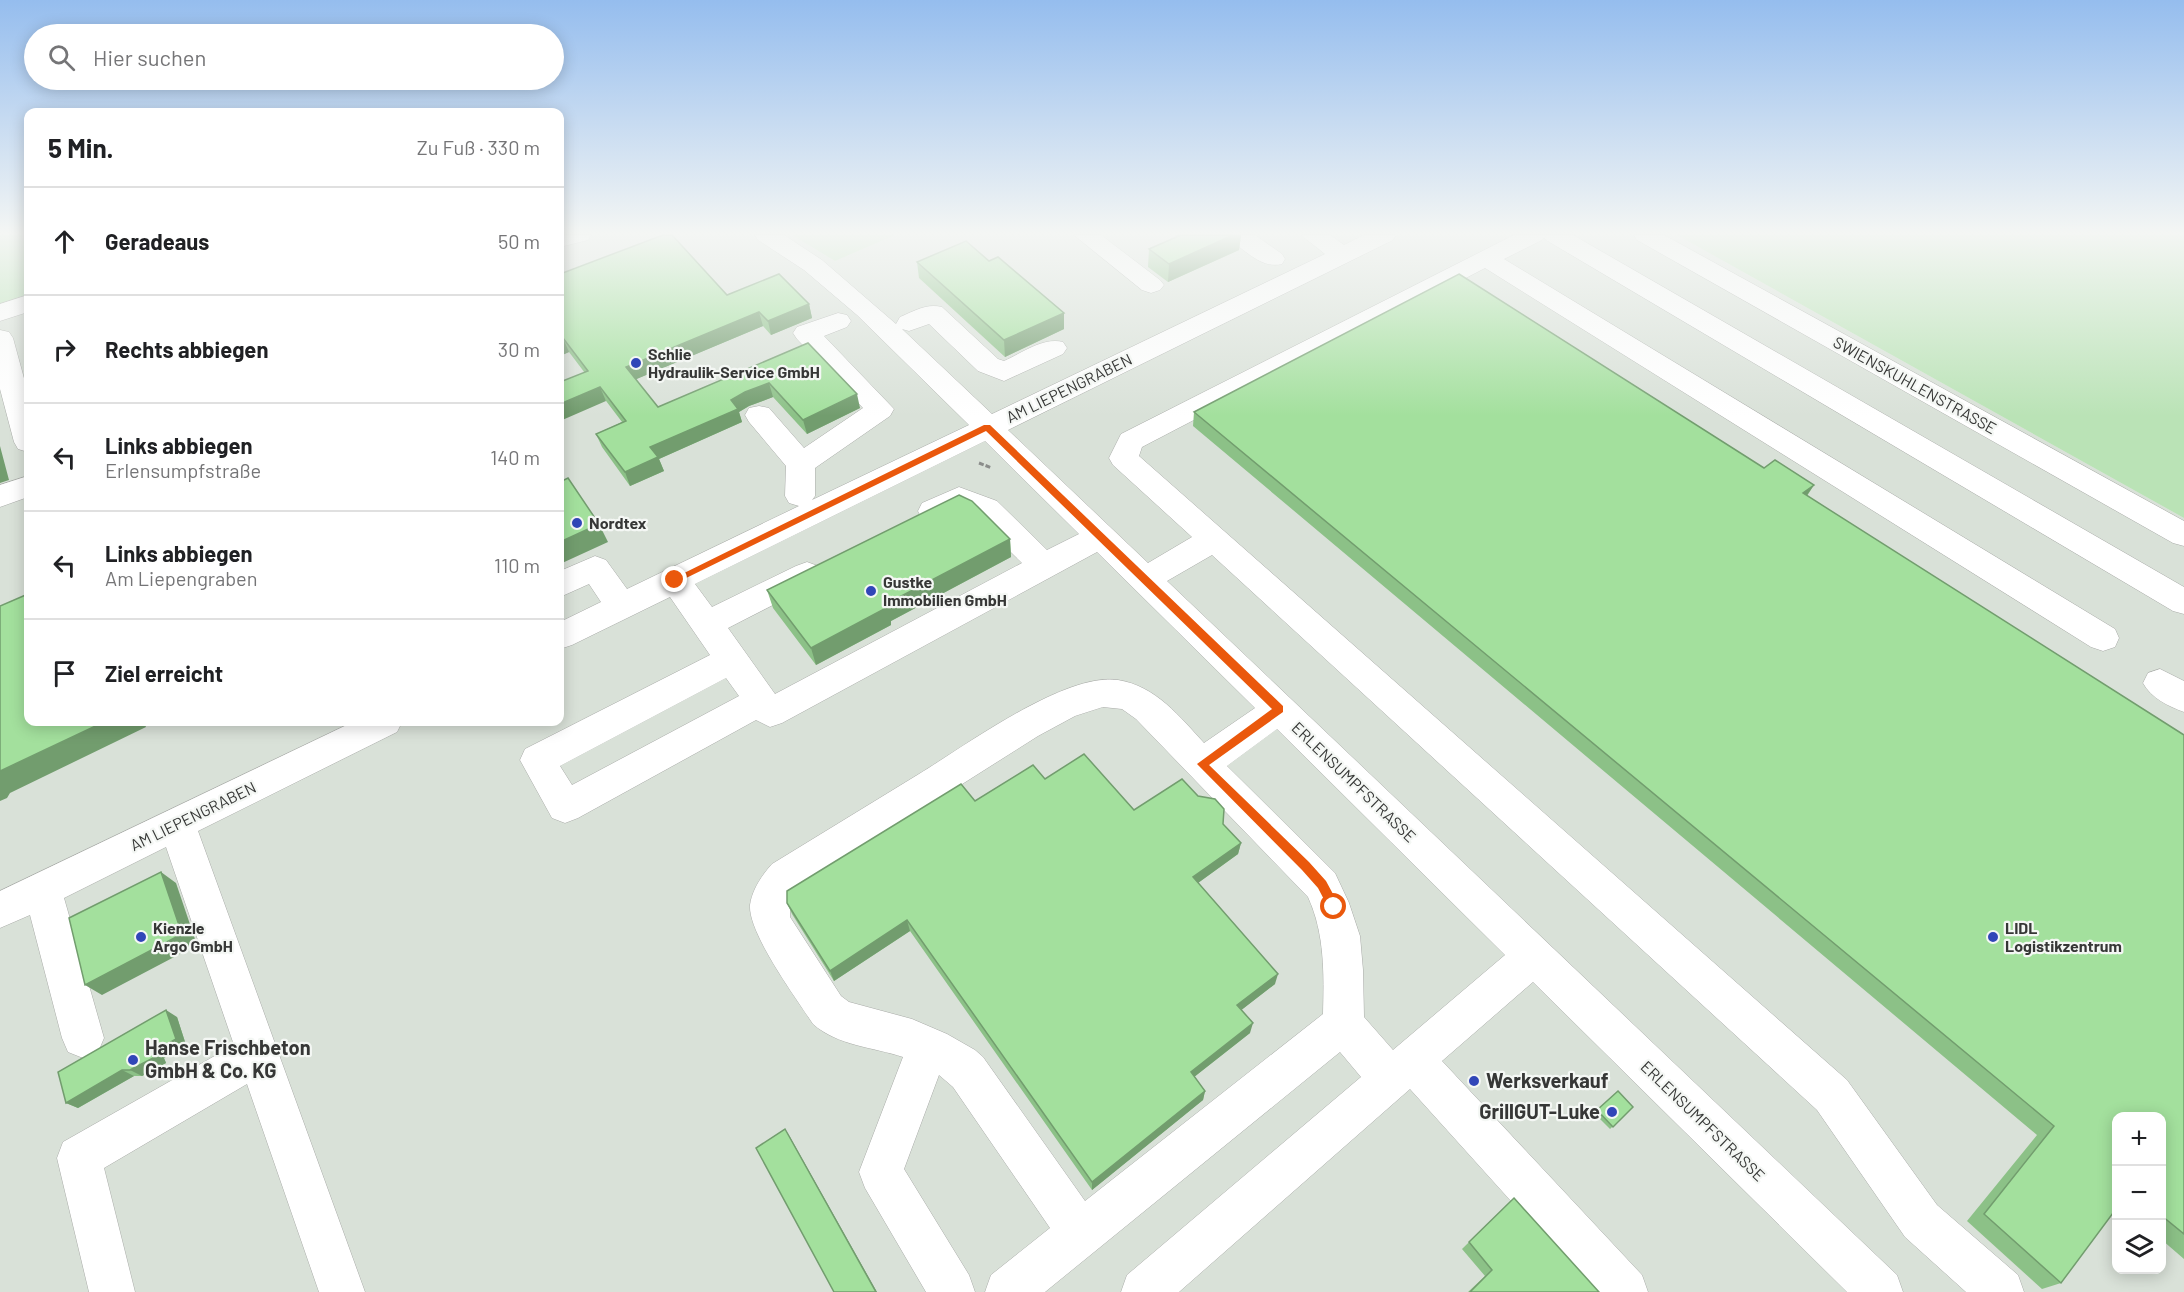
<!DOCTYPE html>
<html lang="de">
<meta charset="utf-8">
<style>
body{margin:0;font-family:Barlow,sans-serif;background:#f6f6f6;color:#202124}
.controls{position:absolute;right:18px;bottom:18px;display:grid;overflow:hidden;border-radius:12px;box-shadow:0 3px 15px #0003}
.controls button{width:54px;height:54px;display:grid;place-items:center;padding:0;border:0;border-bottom:2px solid #e0e0e0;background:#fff;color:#202124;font:30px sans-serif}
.stop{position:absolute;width:18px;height:18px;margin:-14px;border:4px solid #ea580c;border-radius:50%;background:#fff}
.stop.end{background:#ea580c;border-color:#fff;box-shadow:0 2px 6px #0008}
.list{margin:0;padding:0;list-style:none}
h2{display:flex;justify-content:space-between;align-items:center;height:78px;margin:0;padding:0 24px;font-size:26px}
h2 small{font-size:20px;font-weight:400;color:#757577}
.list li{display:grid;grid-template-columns:39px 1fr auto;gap:18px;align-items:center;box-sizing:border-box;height:108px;padding:0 24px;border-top:2px solid #e0e0e0}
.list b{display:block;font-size:22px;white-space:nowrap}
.list p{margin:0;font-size:20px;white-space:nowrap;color:#757577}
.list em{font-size:20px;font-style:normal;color:#757577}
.icon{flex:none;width:33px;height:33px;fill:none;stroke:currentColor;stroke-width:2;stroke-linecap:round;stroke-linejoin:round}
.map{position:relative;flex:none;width:2184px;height:1292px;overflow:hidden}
.search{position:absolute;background:#fff;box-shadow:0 3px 15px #0003;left:24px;top:24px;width:540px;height:66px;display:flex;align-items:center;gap:15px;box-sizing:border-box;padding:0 21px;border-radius:33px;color:#757577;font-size:22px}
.panel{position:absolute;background:#fff;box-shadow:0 3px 15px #0003;left:24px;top:108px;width:540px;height:618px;border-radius:12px}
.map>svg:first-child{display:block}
.built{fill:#d9e1d8;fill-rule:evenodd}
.green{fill:#bae3b6}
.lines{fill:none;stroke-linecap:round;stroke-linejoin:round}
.minor-casing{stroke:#a9aba8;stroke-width:1}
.path{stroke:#8b8d8b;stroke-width:3;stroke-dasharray:5 2;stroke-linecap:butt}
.minor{fill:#fff;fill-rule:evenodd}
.wall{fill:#8cc187}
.shaded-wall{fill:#729d6e}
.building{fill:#a3e09d;stroke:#729d6e;stroke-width:1.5}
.route{fill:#ea580c}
.poi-dot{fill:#3146b8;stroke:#f4f7f4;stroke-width:2}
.labels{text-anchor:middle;stroke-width:4.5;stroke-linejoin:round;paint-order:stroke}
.poi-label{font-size:16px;font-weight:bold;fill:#363736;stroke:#f4f7f4;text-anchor:start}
.street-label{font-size:16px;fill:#363736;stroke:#f4f7f4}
.near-poi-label{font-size:20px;font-weight:bold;fill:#363736;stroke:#f4f7f4;text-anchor:start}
</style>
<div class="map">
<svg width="2184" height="1292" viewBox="0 0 2184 1292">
<rect width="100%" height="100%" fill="#e7eae7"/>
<!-- built -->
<path class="built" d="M 560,235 L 792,235 L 835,261 L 895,235 L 1677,235 L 2184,518 L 2184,1292 L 0,1292 L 0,304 L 28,295 L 28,722 L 560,722 ZM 2116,1116 L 2162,1116 L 2162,1270 L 2116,1270 Z"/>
<!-- green -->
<path class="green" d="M 0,235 L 28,235 L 28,295 L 0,304 Z
M 792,235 L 895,235 L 835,261 Z
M 1677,235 L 2184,235 L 2184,518 Z"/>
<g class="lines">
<defs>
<path id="minor" d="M 560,235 L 591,235 L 588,240 L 560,247 Z
M 755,235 L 784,235 L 822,260 L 896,324 L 900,317 C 914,311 927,303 942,307 L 998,359 L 1004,361 C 1022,353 1043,337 1063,342 L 1067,348 L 1063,354 L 1004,381 L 978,371 L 929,324 L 909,331 L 902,329 L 992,414 L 1325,254 L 1301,235 L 1330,235 L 1344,245 L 1364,235 L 1396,235 L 1393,240 L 1008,430 L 1148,563 L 1192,537 L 1113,465 L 1109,458 L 1121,434 L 1514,235 L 1573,235 L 2184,587 L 2184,614 L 2173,611 L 1546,240 L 1544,237 L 1542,240 L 1504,259 L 2115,629 L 2119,638 L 2115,647 L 2103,651 L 2091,647 L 1485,268 L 1142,447 L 1139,456 L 1847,1080 L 1937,1205 L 2018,1275 L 2024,1292 L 1966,1292 L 1905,1237 L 1817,1110 L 1212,555 L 1167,581 L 1897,1275 L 1903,1292 L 1847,1292 L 1533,982 L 1442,1061 L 1642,1275 L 1648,1292 L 1593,1292 L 1410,1089 L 1179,1292 L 1121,1292 L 1127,1275 L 1361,1077 L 1340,1052 L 1045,1292 L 985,1292 L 991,1275 L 1050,1228 L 953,1087 L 939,1075 L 904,1169 L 969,1275 L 975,1292 L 926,1292 L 865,1188 L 859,1172 L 903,1057 C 873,1047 838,1046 813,1024 C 796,998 748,933 750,905 C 752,890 762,875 772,864 C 821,834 870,804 919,774 C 965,746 1065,672 1118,680 C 1156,686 1180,717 1204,743 L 1255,708 L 1097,552 L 782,723 L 770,727 L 756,720 L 578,818 L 565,823 L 552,818 L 520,760 L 525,749 L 710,655 L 670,597 L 572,645 L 560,649 L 560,622 L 601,602 L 589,584 L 560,597 L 560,571 L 595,556 L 606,560 L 627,589 L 799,506 L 789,503 L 785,496 L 786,466 L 749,422 L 745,415 L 749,408 L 759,406 L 769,408 L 804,448 L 863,408 L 797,339 L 793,333 L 797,327 L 838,313 L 847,315 L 851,321 L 847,327 L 824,336 L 894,409 L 890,416 L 815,468 L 815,496 L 812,500 L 969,425 L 857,315 L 804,270 L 758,240 ZM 985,441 L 1079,534 L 1047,550 L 997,501 L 959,487 L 922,503 L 918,511 L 922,519 L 933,522 L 960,510 L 975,517 L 1022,563 L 775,694 L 728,628 L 818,582 L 823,574 L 818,566 L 807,562 L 796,566 L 712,607 L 695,584 ZM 726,678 L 739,696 L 572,785 L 560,766 ZM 1103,707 L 1122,709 L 1136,719 L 1308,897 C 1325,934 1324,975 1323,1014 L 1085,1201 L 983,1057 L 975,1050 L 947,1034 L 912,1019 L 849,1002 L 841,996 L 790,917 L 790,900 L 798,888 L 1038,736 L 1075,716 ZM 1277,729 L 1505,955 L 1393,1050 L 1364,1017 L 1363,970 L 1360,936 L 1349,903 L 1335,873 L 1227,766 Z
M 1074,235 L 1101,235 L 1160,280 L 1164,285 L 1160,290 L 1151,293 L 1142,290 Z
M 1227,235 L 1255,235 L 1282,254 L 1285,259 L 1282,264 C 1262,269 1246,251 1230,240 Z
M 1634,235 L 1664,235 L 2184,521 L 2184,546 L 2173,543 L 1637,240 Z
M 28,295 L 28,312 L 0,321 L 0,304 Z
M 0,330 L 9,332 L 13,338 L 28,393 L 28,452 L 18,449 L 14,442 L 0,389 Z
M 28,476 L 28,497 L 0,507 L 0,485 Z
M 2160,669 L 2184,681 L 2184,712 C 2168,706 2151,698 2143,683 L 2148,673 Z
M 353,722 L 402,722 L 397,732 L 198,831 L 365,1292 L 319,1292 L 247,1084 L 104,1168 L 135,1292 L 89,1292 L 57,1158 L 63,1142 L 234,1045 L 166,847 L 64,898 L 104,1038 L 98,1052 L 83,1058 L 68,1052 L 62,1038 L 30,915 L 0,928 L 0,891 Z"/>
</defs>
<!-- minor casing -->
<use href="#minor" class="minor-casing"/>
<!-- path -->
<path class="path" d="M 979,463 L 992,468"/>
<!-- minor -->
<use href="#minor" class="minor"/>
</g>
<!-- wall -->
<path class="wall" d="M 1175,235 L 1241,235 L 1239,250 L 1168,282 L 1148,267 L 1149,249 L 1177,237 Z
M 989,261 L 1064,313 L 1064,329 L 1005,357 L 919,278 L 917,262 Z
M 560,274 L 809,304 L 812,318 L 771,335 L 763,326 L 636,379 L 658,407 L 808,343 L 860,408 L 807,434 L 773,397 L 749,406 L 739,412 L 742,422 L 659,459 L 664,471 L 630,486 L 602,447 L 596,434 L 622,422 L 569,352 L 560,356 Z
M 1194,412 L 1764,468 L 1814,485 L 1807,496 L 2184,735 L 2184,1259 L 2162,1240 L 2162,1116 L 2061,1283 L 2042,1289 L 1967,1221 L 2037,1135 L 1193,426 Z
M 1010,539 L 1011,557 L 891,621 L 891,625 L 816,665 L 773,608 L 767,590 Z
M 1045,779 L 1134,810 L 1223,824 L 1241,843 L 1238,854 L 1198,883 L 1275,984 L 1241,1010 L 1250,1033 L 1194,1077 L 1205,1091 L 1203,1100 L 1092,1190 L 910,931 L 834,981 L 792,914 L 787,903 L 975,801 Z
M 177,1017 L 186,1045 L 164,1058 L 166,1063 L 142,1076 L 134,1076 L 78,1108 L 66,1103 Z
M 1618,1091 L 1633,1107 L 1610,1129 L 1594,1113 Z
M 1514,1198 L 1599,1292 L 1468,1292 L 1485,1276 L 1462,1249 Z"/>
<!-- shaded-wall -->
<path class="shaded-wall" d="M 1233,235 L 1241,235 L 1239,250 L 1168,282 L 1169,264 Z
M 809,304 L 812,318 L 771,335 L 768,321 Z
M 759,312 L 763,326 L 632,381 L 626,367 Z
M 1064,313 L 1064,329 L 1005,357 L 1004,340 Z
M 563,338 L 569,352 L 560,356 L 560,340 Z
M 769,383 L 773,397 L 749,406 L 739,412 L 742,422 L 659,459 L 664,471 L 630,486 L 625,472 L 650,447 L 745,392 Z
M 600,387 L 606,401 L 560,421 L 560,404 Z
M 857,394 L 860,408 L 807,434 L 803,420 Z
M 0,446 L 9,480 L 0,483 Z
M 1814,485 L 1805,498 L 1803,493 Z
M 599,524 L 608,542 L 560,564 L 560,542 Z
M 1010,539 L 1011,557 L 891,621 L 891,625 L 816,665 L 811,648 L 886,604 Z
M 104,722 L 144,722 L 146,727 L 10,793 L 7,798 L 0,801 L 0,771 Z
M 1241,843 L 1238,854 L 1191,888 L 1193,877 Z
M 161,872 L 176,883 L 197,945 L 102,995 L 85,985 Z
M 907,920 L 910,931 L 834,981 L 830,971 Z
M 1278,974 L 1275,984 L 1235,1015 L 1237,1005 Z
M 166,1010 L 177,1017 L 186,1045 L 164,1058 L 166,1063 L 142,1076 L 130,1070 L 153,1052 Z
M 1253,1023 L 1250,1033 L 1189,1081 L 1191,1072 Z
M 122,1070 L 134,1076 L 78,1108 L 66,1103 Z
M 1205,1091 L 1203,1100 L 1092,1190 L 1092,1182 Z
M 785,1129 L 790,1137 L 877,1292 L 876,1292 Z"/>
<!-- building -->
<path class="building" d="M 663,235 L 672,235 L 727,295 L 779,274 L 809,304 L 768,321 L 759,312 L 626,367 L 658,407 L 808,343 L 857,394 L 803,420 L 769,383 L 745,392 L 731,400 L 738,409 L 650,447 L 658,457 L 625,472 L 596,434 L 626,421 L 600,387 L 560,404 L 560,382 L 588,371 L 563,338 L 560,340 L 560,274 Z
M 1181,235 L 1233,235 L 1169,264 L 1149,249 Z
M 966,241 L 989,261 L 998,257 L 1064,313 L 1004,340 L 917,262 Z
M 1459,274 L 1764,468 L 1775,460 L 1814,485 L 1803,493 L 2184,735 L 2184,1234 L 2162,1216 L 2162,1116 L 2116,1116 L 2116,1209 L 2061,1283 L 1984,1214 L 2054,1126 L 1194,412 Z
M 568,478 L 599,524 L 560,542 L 560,482 Z
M 959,495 L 972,501 L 1010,539 L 886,604 L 888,607 L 811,648 L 767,590 Z
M 28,594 L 28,722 L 104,722 L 0,771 L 0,606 Z
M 1084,754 L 1134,810 L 1182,779 L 1198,796 L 1215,799 L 1224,809 L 1223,824 L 1241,843 L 1193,877 L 1278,974 L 1237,1005 L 1253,1023 L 1191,1072 L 1205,1091 L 1092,1182 L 907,920 L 830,971 L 787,903 L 787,891 L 961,784 L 975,801 L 1033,765 L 1045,779 Z
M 161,872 L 182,934 L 85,985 L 69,918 Z
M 166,1010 L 176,1039 L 153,1052 L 155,1057 L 130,1070 L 122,1070 L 66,1103 L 58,1072 Z
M 1618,1091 L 1633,1107 L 1613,1127 L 1597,1110 Z
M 785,1129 L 876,1292 L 834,1292 L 756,1148 Z
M 1514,1198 L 1599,1292 L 1470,1292 L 1492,1270 L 1469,1242 Z"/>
<!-- sky -->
<linearGradient id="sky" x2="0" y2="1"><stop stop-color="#95bdee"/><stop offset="0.56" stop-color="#f4f6f4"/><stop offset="1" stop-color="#f4f6f4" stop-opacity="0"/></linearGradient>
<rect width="2184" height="416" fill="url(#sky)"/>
<!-- route -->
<path class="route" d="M 984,425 L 990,425 L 1283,706 L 1283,712 L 1209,765 L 1309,862 L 1326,881 L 1340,907 L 1338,911 L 1330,911 L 1318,888 L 1302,870 L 1197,764 L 1272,709 L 986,431 L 678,582 L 675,583 L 670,580 Z"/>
<!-- markers -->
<g class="poi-dot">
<circle cx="636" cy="363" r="6"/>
<circle cx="577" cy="523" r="6"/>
<circle cx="871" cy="591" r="6"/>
<circle cx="141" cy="937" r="6"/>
<circle cx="1993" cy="937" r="6"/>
<circle cx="133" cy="1060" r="6"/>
<circle cx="1474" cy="1081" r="6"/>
<circle cx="1612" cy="1112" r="6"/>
</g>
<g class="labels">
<!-- poi labels -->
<g class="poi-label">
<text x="648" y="360">Schlie<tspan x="648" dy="18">Hydraulik-Service GmbH</tspan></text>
<text x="589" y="529">Nordtex</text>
<text x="883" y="588">Gustke<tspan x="883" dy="18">Immobilien GmbH</tspan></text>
<text x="153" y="934">Kienzle<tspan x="153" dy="18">Argo GmbH</tspan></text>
<text x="2005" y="934">LIDL<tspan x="2005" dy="18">Logistikzentrum</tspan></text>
</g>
<!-- street labels -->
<g class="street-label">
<text transform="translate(1915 385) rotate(29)" y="6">SWIENSKUHLENSTRASSE</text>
<text transform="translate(1069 388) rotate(-26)" y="6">AM LIEPENGRABEN</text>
<text transform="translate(1354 782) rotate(44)" y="6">ERLENSUMPFSTRASSE</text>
<text transform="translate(193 816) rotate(-26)" y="6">AM LIEPENGRABEN</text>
<text transform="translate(1703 1121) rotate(44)" y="6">ERLENSUMPFSTRASSE</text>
</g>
<!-- near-poi labels -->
<g class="near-poi-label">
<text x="145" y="1055">Hanse Frischbeton<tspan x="145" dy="23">GmbH &amp; Co. KG</tspan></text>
<text x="1486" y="1088">Werksverkauf</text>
<text x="1600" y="1119" text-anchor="end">GrillGUT-Luke</text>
</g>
</g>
</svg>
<div class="controls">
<button>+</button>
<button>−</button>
<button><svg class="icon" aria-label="layers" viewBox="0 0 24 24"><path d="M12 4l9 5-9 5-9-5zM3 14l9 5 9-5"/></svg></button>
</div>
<div class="stop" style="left:1334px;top:907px"></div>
<div class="stop end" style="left:675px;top:580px"></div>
<div class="search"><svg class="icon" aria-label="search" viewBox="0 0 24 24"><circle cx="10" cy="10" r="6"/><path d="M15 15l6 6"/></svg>Hier suchen</div>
<section class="panel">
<h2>5 Min.<small>Zu Fuß · 330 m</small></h2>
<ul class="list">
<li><svg class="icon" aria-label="ahead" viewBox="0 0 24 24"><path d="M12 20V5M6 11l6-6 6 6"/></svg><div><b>Geradeaus</b></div><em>50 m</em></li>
<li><svg class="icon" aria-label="right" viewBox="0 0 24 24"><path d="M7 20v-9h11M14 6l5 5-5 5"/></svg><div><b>Rechts abbiegen</b></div><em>30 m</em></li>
<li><svg class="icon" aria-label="left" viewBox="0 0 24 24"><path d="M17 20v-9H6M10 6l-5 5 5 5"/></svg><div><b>Links abbiegen</b><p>Erlensumpfstraße</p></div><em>140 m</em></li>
<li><svg class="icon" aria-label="left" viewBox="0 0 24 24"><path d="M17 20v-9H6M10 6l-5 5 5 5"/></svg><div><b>Links abbiegen</b><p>Am Liepengraben</p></div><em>110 m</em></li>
<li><svg class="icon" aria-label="arrive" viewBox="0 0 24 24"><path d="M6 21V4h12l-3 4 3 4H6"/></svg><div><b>Ziel erreicht</b></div></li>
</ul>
</section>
</div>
